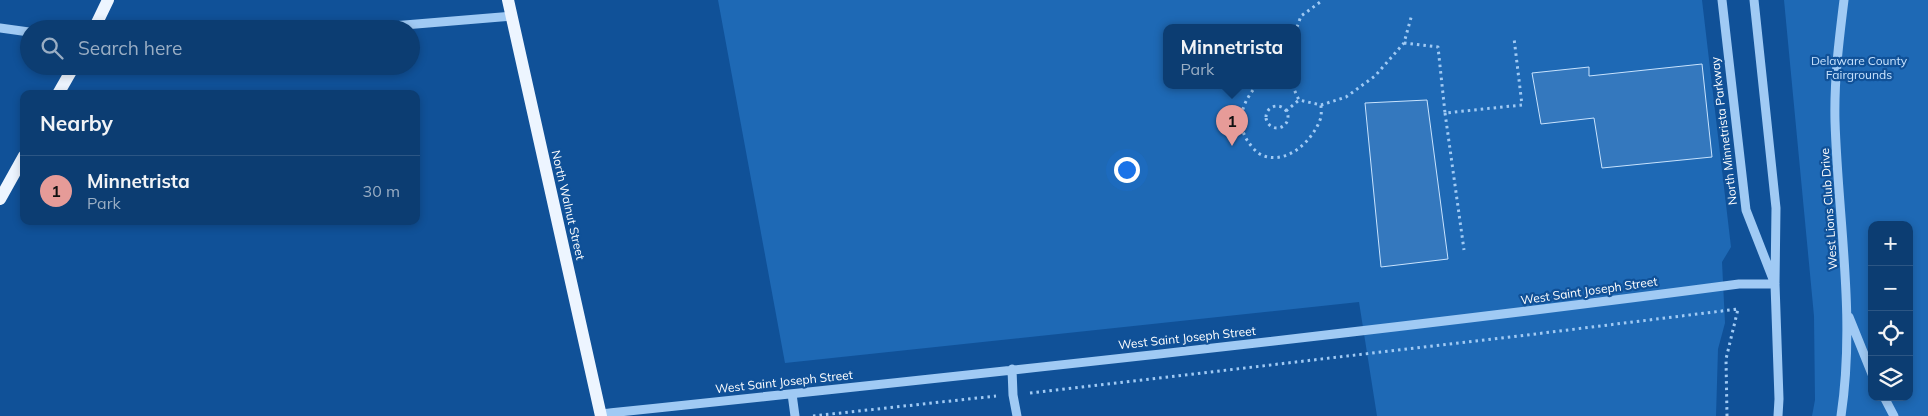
<!DOCTYPE html>
<meta charset="utf-8">
<style>
body{margin:0;font-family:Mulish,sans-serif;background:#1a487a;color:#f1f3f6}
.controls{position:absolute;right:15px;bottom:15px;display:grid;overflow:hidden;border-radius:10px;box-shadow:0 2px 8px #0003}
.controls button{width:45px;height:45px;display:grid;place-items:center;padding:0;border:0;border-bottom:1px solid #2c5684;background:#0c3d72;color:#f1f3f6;font:25px sans-serif}
.you{position:absolute;left:1126px;top:169px;width:18px;height:18px;margin:-12px;border:4px solid #fff;border-radius:50%;background:#1a73e8;box-shadow:0 0 0 8px #1a73e833}
.badge{display:grid;place-items:center;width:32px;height:32px;border-radius:50%;background:#e69b98;color:#111;font-size:16px;font-weight:700}
.pin{position:absolute;translate:-50% -41px;filter:drop-shadow(0 1px 2px #0008)}
.pin::after{content:'';position:absolute;top:26px;width:18px;height:15px;background:inherit;clip-path:polygon(0 0,100% 0,50% 100%)}
.popup{position:absolute;left:1163px;top:24px;width:138px;height:65px;box-sizing:border-box;display:grid;place-content:center;border-radius:10px;background:#0c3d72;filter:drop-shadow(0 1px 4px #0005);font-size:16px;white-space:nowrap;color:#9aaec4}
.popup b{font-size:19px;color:#f1f3f6}
.popup::after{content:'';position:absolute;left:50%;top:100%;margin-left:-10px;border:10px solid transparent;border-top-color:#0c3d72}
.list{margin:0;padding:0;list-style:none}
h2{display:flex;justify-content:space-between;align-items:center;height:65px;margin:0;padding:0 20px;font-size:21px}
h2 small{font-size:16px;font-weight:400;color:#9aaec4}
.list li{display:grid;grid-template-columns:32px 1fr auto;gap:15px;align-items:center;box-sizing:border-box;height:70px;padding:0 20px;border-top:1px solid #2c5684}
.list b{display:block;font-size:19px;white-space:nowrap}
.list p{margin:0;font-size:16px;white-space:nowrap;color:#9aaec4}
.list em{font-size:16px;font-style:normal;color:#9aaec4}
.icon{flex:none;width:28px;height:28px;fill:none;stroke:currentColor;stroke-width:2;stroke-linecap:round;stroke-linejoin:round}
.map{position:relative;flex:none;width:1928px;height:416px;overflow:hidden}
.search{position:absolute;background:#0c3d72;box-shadow:0 2px 8px #0003;left:20px;top:20px;width:400px;height:55px;display:flex;align-items:center;gap:12px;box-sizing:border-box;padding:0 18px;border-radius:28px;color:#9aaec4;font-size:19px}
.panel{position:absolute;background:#0c3d72;box-shadow:0 2px 8px #0003;left:20px;top:90px;width:400px;height:135px;border-radius:10px}
.map>svg:first-child{display:block}
.green{fill:#1e69b5;fill-rule:evenodd}
.building{fill:#3478be;stroke:#c8e3fe}
.lines{fill:none;stroke-linecap:round;stroke-linejoin:round}
.path{stroke:#a0caf4;stroke-width:3;stroke-dasharray:2.5 4;stroke-linecap:butt}
.minor{stroke:#a0caf4;stroke-width:9}
.major{stroke:#edf5ff;stroke-width:12}
.labels{text-anchor:middle;stroke-width:4.5;stroke-linejoin:round;paint-order:stroke}
.park-label{font-size:12px;fill:#c8e3fe;stroke:#105198}
.street-label{font-size:12px;fill:#fff;stroke:#105198}
</style>
<div class="map">
<svg width="1928" height="416" viewBox="0 0 1928 416">
<rect width="100%" height="100%" fill="#105198"/>
<!-- green -->
<path class="green" d="M 718,0 L 1702,0 L 1731,247 L 1722,262 L 1725,323 L 1718,349 L 1716,416 L 1377,416 L 1359,302 L 785,363 ZM 1167,27 L 1297,27 L 1297,85 L 1167,85 Z
M 1784,0 L 1928,0 L 1928,416 L 1812,416 L 1815,400 L 1814,316 ZM 1872,225 L 1909,225 L 1909,397 L 1872,397 Z"/>
<!-- building -->
<path class="building" d="M 1702,64 L 1712,157 L 1602,168 L 1594,118 L 1541,124 L 1532,73 L 1589,67 L 1589,76 Z
M 1427,100 L 1448,259 L 1381,267 L 1365,103 Z"/>
<g class="lines">
<!-- path -->
<path class="path" d="M 1297,27 L 1301,16 L 1323,0
M 1404,43 L 1438,47 L 1445,113 L 1522,105 L 1514,38
M 1257,85 C 1243,102 1235,120 1247,140 C 1251,146 1257,154 1264,156 C 1288,164 1312,141 1320,120 C 1322,115 1321,110 1321,105
M 1292,85 L 1299,100 L 1321,105 L 1346,97 L 1375,76 L 1404,43 L 1412,14
M1266 117a11 11 0 1 1 22 0a11 11 0 1 1-22 0Z
M 1286,111 L 1299,100
M 1445,113 L 1464,250
M 1030,393 L 1519,336 L 1738,309 L 1726,359 L 1727,416
M 813,416 L 996,396"/>
<!-- minor -->
<path class="minor" d="M 1722,0 L 1746,210 L 1773,279
M 1754,0 L 1776,208 L 1775,284 L 1779,399 L 1778,416
M 0,28 L 29,32
M 356,29 L 512,16
M 1849,317 L 1872,374
M 1012,369 L 1013,395 L 1017,416
M 792,394 L 795,416
M 1884,397 L 1894,416
M 600,414 C 980,374 1361,334 1739,284 L 1775,284
M 1841,416 C 1856,316 1838,220 1835,121 C 1834,80 1839,40 1844,0"/>
<!-- major -->
<path class="major" d="M 508,0 L 601,416
M 94,29 L 108,0
M 58,94 L 74,66
M 0,199 L 24,156"/>
</g>
<g class="labels">
<!-- park labels -->
<g class="park-label">
<text x="1859" y="65">Delaware County<tspan x="1859" dy="14">Fairgrounds</tspan></text>
</g>
<!-- street labels -->
<g class="street-label">
<text transform="translate(1724 131) rotate(-97)" y="4">North Minnetrista Parkway</text>
<text transform="translate(568 205) rotate(77)" y="4">North Walnut Street</text>
<text transform="translate(1829 209) rotate(-94)" y="4">West Lions Club Drive</text>
<text transform="translate(1589 291) rotate(-8)" y="4">West Saint Joseph Street</text>
<text transform="translate(1187 338) rotate(-6)" y="4">West Saint Joseph Street</text>
<text transform="translate(784 382) rotate(-6)" y="4">West Saint Joseph Street</text>
</g>
</g>
</svg>
<div class="controls">
<button>+</button>
<button>−</button>
<button><svg class="icon" aria-label="locate" viewBox="0 0 24 24"><circle cx="12" cy="12" r="6"/><path d="M12 2v4M12 18v4M2 12h4M18 12h4"/></svg></button>
<button><svg class="icon" aria-label="layers" viewBox="0 0 24 24"><path d="M12 4l9 5-9 5-9-5zM3 14l9 5 9-5"/></svg></button>
</div>
<div class="you"></div>
<div class="pin badge" style="left:1232px;top:146px">1</div>
<div class="popup"><b>Minnetrista</b>Park</div>
<div class="search"><svg class="icon" aria-label="search" viewBox="0 0 24 24"><circle cx="10" cy="10" r="6"/><path d="M15 15l6 6"/></svg>Search here</div>
<section class="panel">
<h2>Nearby<small></small></h2>
<ul class="list">
<li><span class="badge">1</span><div><b>Minnetrista</b><p>Park</p></div><em>30 m</em></li>
</ul>
</section>
</div>
